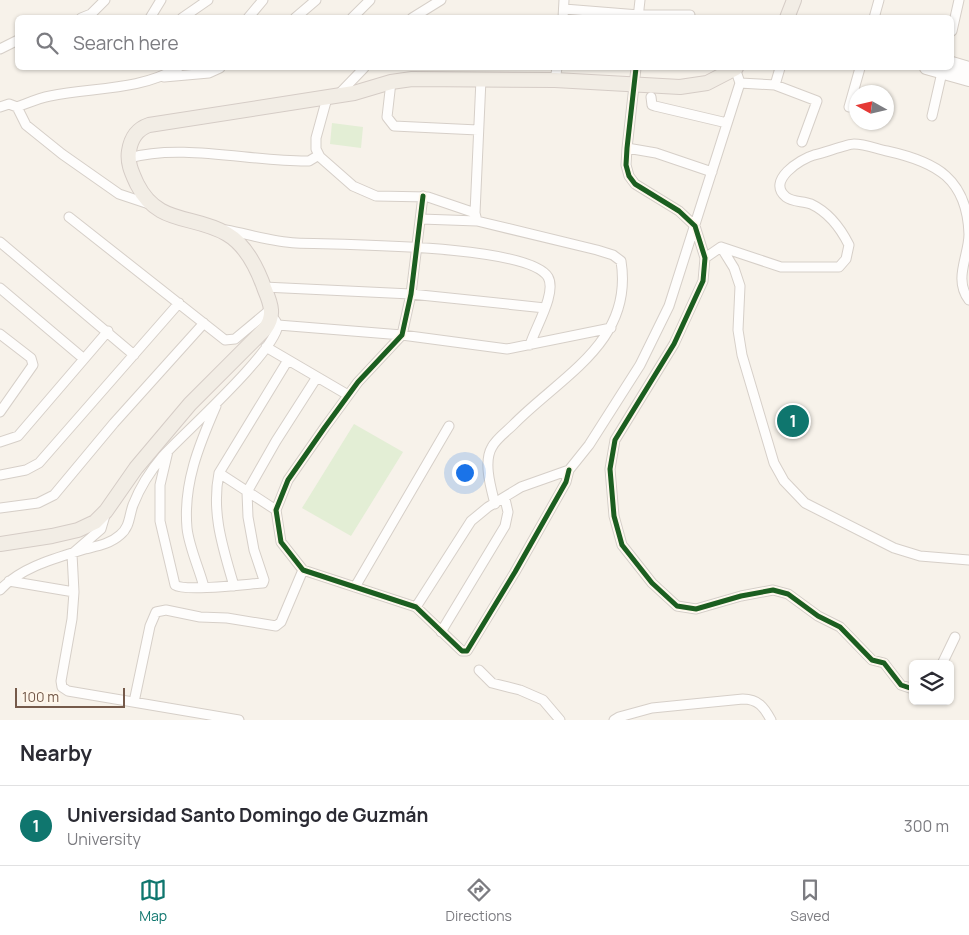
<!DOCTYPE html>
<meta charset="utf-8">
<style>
body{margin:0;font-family:Manrope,sans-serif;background:#f7f7f7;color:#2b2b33}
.controls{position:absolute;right:15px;bottom:15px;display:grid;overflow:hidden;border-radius:8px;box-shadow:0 1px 4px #0004}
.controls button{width:45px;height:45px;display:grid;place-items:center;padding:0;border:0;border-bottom:1px solid #e1e1e2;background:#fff;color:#2b2b33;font:25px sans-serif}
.compass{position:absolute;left:849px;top:85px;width:45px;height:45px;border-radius:50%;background:#fff;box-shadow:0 1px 4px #0004;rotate:278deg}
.scale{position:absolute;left:15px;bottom:12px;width:110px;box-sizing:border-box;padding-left:5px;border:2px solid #755a4a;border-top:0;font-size:14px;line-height:18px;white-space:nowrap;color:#755a4a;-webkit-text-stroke:4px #fff7eb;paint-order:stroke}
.you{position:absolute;left:464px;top:472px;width:18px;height:18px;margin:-12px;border:4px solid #fff;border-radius:50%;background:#1a73e8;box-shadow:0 0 0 8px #1a73e833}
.badge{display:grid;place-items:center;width:32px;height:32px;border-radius:50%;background:#0f766e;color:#fff;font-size:16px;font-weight:700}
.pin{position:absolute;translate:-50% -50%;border:2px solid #fff;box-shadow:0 1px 5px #0006}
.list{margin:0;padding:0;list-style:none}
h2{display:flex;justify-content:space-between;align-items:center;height:65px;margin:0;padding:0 20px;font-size:21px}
h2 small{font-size:16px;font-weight:400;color:#7c7c81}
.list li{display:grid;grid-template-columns:32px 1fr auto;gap:15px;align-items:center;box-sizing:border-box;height:80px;padding:0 20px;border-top:1px solid #e1e1e2}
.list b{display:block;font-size:19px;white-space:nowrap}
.list p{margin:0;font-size:16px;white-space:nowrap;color:#7c7c81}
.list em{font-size:16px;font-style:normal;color:#7c7c81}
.icon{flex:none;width:28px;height:28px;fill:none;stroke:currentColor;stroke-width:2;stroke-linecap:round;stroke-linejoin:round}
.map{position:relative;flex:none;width:969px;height:720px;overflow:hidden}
.search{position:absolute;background:#fff;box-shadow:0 1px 4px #0004;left:15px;right:15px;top:15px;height:55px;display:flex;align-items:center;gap:12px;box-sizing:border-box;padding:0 18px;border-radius:8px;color:#7c7c81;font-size:19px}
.sheet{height:145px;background:#fff}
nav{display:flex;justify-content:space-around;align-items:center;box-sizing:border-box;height:70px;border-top:1px solid #e1e1e2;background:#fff;font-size:14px;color:#7c7c81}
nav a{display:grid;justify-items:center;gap:2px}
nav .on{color:#0f766e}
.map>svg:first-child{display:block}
.green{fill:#e3eed5}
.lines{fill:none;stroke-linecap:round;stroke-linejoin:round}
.street-casing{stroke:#d6cfc8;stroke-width:11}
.secondary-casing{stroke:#d6cec6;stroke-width:14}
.primary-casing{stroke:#d5ccc6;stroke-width:16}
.street{stroke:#fefdfc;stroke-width:9}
.secondary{stroke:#fefdfc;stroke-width:12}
.primary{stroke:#f2ede5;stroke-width:14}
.cycleway-casing{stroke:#fff7eb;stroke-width:8}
.cycleway{stroke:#1b5e20;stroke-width:5}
</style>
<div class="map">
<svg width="969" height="720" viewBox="0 0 969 720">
<rect width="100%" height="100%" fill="#f7f2ea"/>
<!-- green -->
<path class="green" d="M 332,123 L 363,127 L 361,148 L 330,144 Z
M 354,424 L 403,452 L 351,536 L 302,508 Z"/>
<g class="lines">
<defs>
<path id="street" d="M 564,9 L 639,15 L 690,15
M 81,18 L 91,14 L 105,0
M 150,18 L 161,0
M 182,18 L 208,0
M 248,18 L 263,0
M 295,18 L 316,0
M 352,18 L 370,0
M 412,18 L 441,0
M 563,18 L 564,0
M 638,18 L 640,0
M 874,18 L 879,0
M 952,31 L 959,0
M 0,49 L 18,40
M 636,68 L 627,148 L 626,165 L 629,176 L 635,184 L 679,211 L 695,226 L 705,258 L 703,281 L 674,344 L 615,440 L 610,469 L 614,516 L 622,545 L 652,583 L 677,606 L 696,609 L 741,596 L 773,590 L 788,594 L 818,616 L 840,627 L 872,660 L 884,663 L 901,685 L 913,689
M 164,77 L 209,73 L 220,68
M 555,80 L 557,68
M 391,82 L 387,117 L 394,126 L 478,130
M 740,83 L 775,85 L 817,101 L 802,142
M 775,85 L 780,68
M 337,96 L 364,68
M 651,97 L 652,105 L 655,106 L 727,123
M 327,98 L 316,138 L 316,149 L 320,157 L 353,186 L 376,196 L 428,197 L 475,213 L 477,221
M 0,107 L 9,104 L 17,107 L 26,125 L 62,154 L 119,194 L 152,205
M 17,107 C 28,103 39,98 50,96 C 94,87 138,91 178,68
M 849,107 L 860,68
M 932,116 L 943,68
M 627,148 L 656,153 L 712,172
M 129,158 C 182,143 253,162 309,161 L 319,155
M 423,196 L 411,294 L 402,335 L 358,382 L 325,427 L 288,480 L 276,510 L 281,542 L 303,570 L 416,607 L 462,651 L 467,651 L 515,572 L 566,482 L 569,470
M 475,213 L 481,79
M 69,217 L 225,340 L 235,339 L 271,309
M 421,219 L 477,221 L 597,250 L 613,255 L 621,261 C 634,342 561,376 513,425 C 507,431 496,439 492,447 C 483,462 491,488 495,504
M 226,230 C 248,234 273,242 296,243 C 338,245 528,244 548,277 C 557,293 535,328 530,345
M 0,242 L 134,355
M 721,247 L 781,267 L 839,267 L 846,259 L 849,245 C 841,229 828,212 811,204 C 803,201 792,202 786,197 C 766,181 800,159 814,155 C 824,153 847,144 854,144 C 865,144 877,149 887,151 C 937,162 967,179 969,234 C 969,256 953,279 969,300
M 705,258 L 721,247 L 734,268 L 740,286 L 738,330 L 742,355 L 774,463 L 784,481 L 805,503 L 894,548 L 920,556 L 969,560
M 264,287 L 411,294 L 545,308
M 0,288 L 84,359
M 275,320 L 278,325 L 402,335 L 507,349 L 611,328
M 0,334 L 31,358 L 33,365 L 0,412
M 266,347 L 348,395
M 0,442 L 18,436 L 108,331
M 168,451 L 160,485 L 160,521 L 175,585 C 185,592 248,584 263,583 L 264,580 L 254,550 L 248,517 L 247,492 L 276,441 L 317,377
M 219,473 L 276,510
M 0,475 L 26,470 L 39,463 L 179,303
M 0,508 L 38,503 L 54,495 L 114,423 L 204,323
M 106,512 L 101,529 L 72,554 L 74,592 L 72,619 L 61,681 L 62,687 L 68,691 L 239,720
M 9,581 L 74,592
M 234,586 C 223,548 211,513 219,473 L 288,360
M 204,587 C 199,568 189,547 187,528 C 183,484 199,445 216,406
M 355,587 L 449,426
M 0,590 C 21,567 56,558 85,549 C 97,546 110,544 120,535 C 130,527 129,516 133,505 C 140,487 151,470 163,456 C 186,431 274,353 278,325
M 416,607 L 471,521 L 488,507 L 521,487 L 569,470 L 589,445 L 640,365 L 669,306 L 740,83 L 735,68
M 441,632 L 505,526 L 508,512 L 505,499
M 942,664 L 955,637
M 479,670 L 492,683 L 520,690 L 543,700 L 560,720
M 134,702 L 150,626 L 156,612 L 166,610 L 200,617 L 227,618 L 276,626 L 281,622 L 303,570
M 614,720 L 619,717 L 652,708 L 743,699 C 758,699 764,707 771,720"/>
<path id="secondary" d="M 952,63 L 969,68
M 926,68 L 969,80"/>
<path id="primary" d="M 787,18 L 794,0
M 0,544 L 52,536 L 78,530 L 95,522 L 106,511 L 136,468 L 190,404 L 265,329 C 275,316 271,304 265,290 C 258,270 246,245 227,234 C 193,214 158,226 137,184 C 132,173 127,163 129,151 C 131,138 137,129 149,125 L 354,93 L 391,82 L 412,79 L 555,80 L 680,87 L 707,83 L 736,68"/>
</defs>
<!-- street casing -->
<use href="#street" class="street-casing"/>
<!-- secondary casing -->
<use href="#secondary" class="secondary-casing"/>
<!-- primary casing -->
<use href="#primary" class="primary-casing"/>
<!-- street -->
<use href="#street" class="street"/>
<!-- secondary -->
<use href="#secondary" class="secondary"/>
<!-- primary -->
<use href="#primary" class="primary"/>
<defs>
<path id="cycleway" d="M 636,68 L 627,148 L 626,165 L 629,176 L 635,184 L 679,211 L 695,226 L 705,258 L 703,281 L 674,344 L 615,440 L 610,469 L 614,516 L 622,545 L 652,583 L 677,606 L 696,609 L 741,596 L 773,590 L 788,594 L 818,616 L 840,627 L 872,660 L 884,663 L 901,685 L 913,689
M 423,196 L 411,294 L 402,335 L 358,382 L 325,427 L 288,480 L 276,510 L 281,542 L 303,570 L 416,607 L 462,651 L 467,651 L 515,572 L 566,482 L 569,470"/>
</defs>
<!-- cycleway casing -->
<use href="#cycleway" class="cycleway-casing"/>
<!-- cycleway -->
<use href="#cycleway" class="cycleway"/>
</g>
</svg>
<div class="controls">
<button><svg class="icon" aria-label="layers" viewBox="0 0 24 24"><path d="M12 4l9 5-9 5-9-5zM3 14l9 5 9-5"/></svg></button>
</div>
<svg class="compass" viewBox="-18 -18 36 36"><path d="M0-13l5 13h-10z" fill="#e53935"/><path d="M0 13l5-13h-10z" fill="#7c7c81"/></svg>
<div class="scale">100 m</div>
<div class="you"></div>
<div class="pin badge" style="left:793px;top:421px">1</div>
<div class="search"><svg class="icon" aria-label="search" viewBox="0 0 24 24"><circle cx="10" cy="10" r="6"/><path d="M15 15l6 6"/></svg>Search here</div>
</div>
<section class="sheet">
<h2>Nearby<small></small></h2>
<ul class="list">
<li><span class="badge">1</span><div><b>Universidad Santo Domingo de Guzmán</b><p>University</p></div><em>300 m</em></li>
</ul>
</section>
<nav>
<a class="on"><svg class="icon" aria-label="map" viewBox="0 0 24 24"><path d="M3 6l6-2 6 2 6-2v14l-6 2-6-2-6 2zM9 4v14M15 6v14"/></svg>Map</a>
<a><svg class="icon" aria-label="directions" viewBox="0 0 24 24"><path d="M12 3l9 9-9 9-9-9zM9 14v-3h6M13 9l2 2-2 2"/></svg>Directions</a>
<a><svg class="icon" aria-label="saved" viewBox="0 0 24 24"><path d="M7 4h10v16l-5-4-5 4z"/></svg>Saved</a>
</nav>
